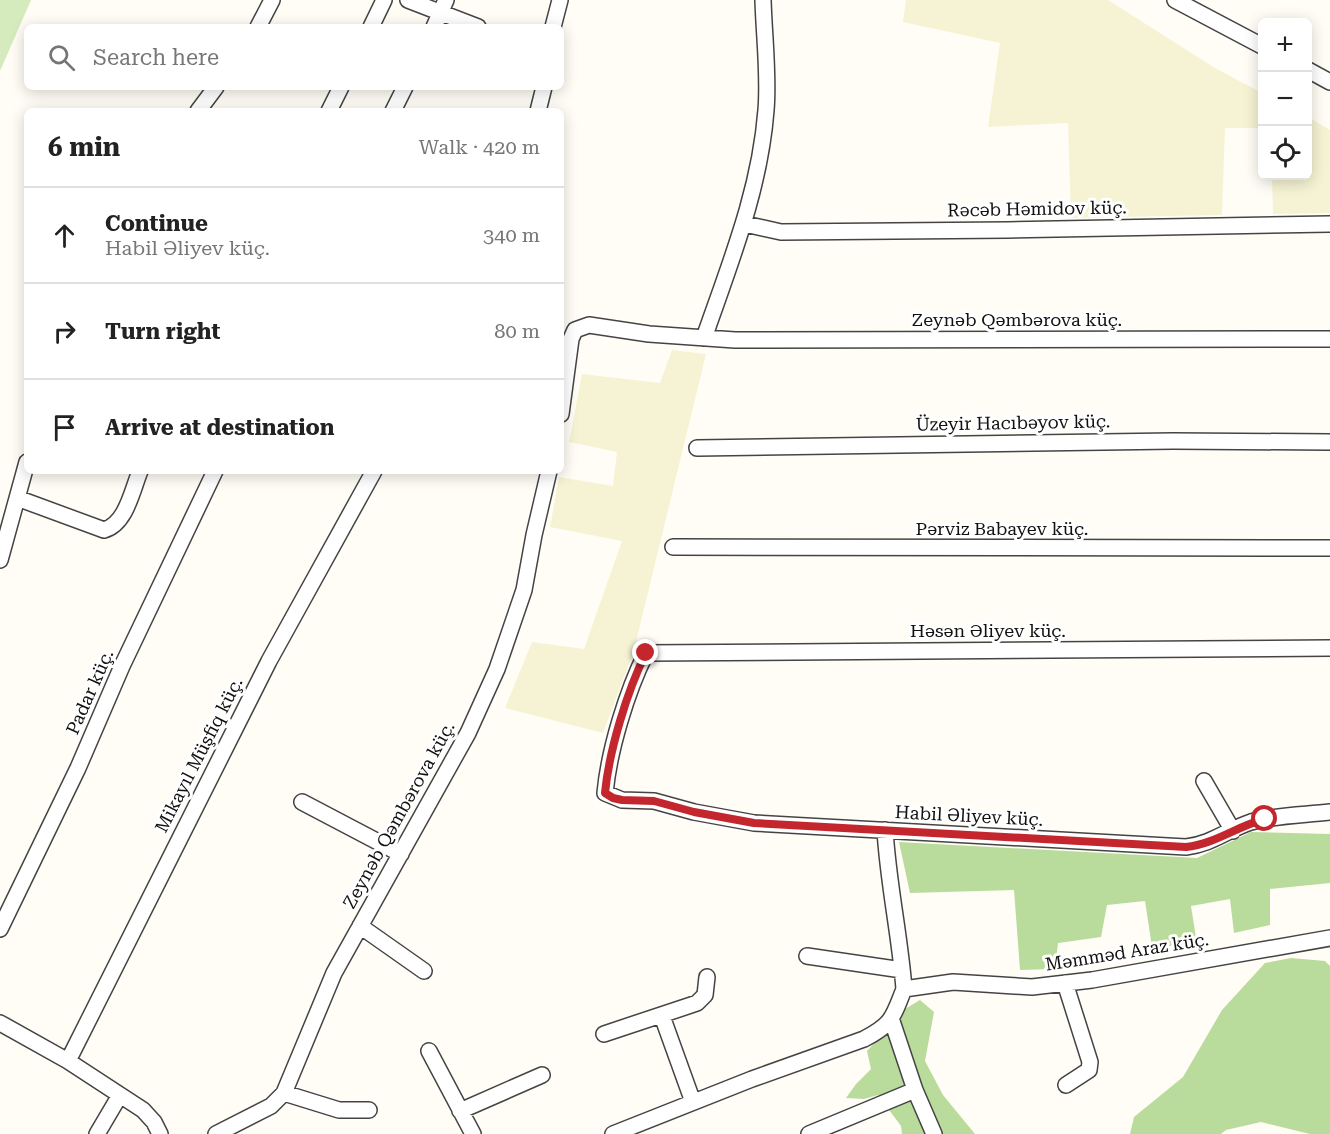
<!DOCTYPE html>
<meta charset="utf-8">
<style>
body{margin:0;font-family:"Roboto Serif",serif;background:#f2f2f2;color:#222}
.controls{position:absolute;right:18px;top:18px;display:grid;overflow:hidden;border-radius:9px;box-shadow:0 3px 15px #0003}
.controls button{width:54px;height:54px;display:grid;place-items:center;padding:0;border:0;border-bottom:2px solid #e0e0e0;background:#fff;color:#222;font:30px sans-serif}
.stop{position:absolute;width:18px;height:18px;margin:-14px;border:4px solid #c4262e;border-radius:50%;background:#fff}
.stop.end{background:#c4262e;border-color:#fff;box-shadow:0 2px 6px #0008}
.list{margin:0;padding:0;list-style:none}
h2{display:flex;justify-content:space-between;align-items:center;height:78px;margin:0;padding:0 24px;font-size:26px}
h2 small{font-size:20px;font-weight:400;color:#767676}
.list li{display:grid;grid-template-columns:39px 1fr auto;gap:18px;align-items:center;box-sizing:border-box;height:96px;padding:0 24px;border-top:2px solid #e0e0e0}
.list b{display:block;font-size:22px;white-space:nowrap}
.list p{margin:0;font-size:20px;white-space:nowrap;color:#767676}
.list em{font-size:20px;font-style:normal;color:#767676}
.icon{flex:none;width:33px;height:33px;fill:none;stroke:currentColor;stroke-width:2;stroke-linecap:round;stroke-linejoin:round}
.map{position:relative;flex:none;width:1330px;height:1134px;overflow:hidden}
.search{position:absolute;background:#fff;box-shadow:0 3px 15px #0003;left:24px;top:24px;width:540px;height:66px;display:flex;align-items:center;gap:15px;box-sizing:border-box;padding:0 21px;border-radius:9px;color:#767676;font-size:22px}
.panel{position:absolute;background:#fff;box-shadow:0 3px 15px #0003;left:24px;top:108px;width:540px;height:366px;border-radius:9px}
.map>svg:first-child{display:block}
.farmland{fill:#f6f3d4}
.green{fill:#d5ebbd}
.forest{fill:#b9dc9c}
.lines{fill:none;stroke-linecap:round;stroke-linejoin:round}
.minor-casing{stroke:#444;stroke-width:18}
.minor{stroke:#fff;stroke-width:15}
.route{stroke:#c4262e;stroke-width:8}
.labels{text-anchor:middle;stroke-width:6;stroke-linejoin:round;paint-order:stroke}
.street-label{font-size:18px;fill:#111;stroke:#fff}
</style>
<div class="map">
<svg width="1330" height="1134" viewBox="0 0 1330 1134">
<rect width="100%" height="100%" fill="#fffdf5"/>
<!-- farmland -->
<path class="farmland" d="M 906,0 L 1108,0 L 1215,68 L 1262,93 L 1262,128 L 1225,128 L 1222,215 L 1071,218 L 1068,123 L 988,127 L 1000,43 L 903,22 Z
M 1308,117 L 1330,130 L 1330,213 L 1273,214 L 1272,176 L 1308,176 Z
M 672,350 L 706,354 L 634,650 L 603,733 L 505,708 L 532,642 L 584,649 L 622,541 L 550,527 L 559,477 L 613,486 L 617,452 L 569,442 L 582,374 L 660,383 Z"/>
<!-- green -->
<path class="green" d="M 0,0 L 31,0 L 0,71 Z"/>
<!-- forest -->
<path class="forest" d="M 1251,832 L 1330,834 L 1330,883 L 1270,889 L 1270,925 L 1234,933 L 1230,899 L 1191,906 L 1197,944 L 1152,947 L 1145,901 L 1107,905 L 1101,937 L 1058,943 L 1055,969 L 1020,970 L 1014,890 L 910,893 L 899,842 L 1197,858 Z
M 1291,958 L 1325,961 L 1330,966 L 1330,1134 L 1310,1134 L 1261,1122 L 1226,1130 L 1221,1134 L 1130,1134 L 1134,1117 L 1183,1077 L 1222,1010 L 1265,963 Z
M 920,1000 L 934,1012 L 925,1061 L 943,1095 L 975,1134 L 902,1134 L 901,1126 L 878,1095 L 864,1099 L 846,1098 L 856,1084 L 871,1069 L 867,1051 L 905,1009 Z"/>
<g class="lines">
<defs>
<path id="minor" d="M 408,0 L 478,27
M 1175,0 L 1262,46
M 258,27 L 272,0
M 371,27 L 384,0
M 434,27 L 446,0
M 553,27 L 560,0
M 1308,70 L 1330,82
M 198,111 L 216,87
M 329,111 L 341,87
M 393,111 L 405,87
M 538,111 L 544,87
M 745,224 L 781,232 L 1008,230 L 1330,224
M 704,338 C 730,263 760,190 766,110 C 769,76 764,35 763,0
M 561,414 L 571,339 L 575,330 L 589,325 L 649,334 L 735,340 L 1330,339
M 697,448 L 1173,441 L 1330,442
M 17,498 L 104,530 C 126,524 132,491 140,471
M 673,547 L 1330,548
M 0,560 L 27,462
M 1330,648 L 646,653 C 627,691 609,750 605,793 L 622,800 L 654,801 L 694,812 L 754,823 L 1186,847 C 1212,844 1227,830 1251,822 C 1276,815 1304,815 1330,812
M 1204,781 L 1233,831
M 302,802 L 401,854
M 885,830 C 888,883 900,936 904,989
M 360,926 L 424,971
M 0,929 L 78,768 L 122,666 L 215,471
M 807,956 L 902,970
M 1065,983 L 1090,1062 L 1089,1070 L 1066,1085
M 662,1016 L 693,1102
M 892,1021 L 915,1090 L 934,1134
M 0,1023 L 68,1061 L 143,1110 L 154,1122 L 160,1134
M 604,1034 L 697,1003 L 705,995 L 707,977
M 429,1051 L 473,1134
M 68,1061 L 269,661 L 374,471
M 284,1093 L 339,1110 L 369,1110
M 460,1111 L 542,1075
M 97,1134 L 120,1095
M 216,1134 L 271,1106 L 284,1093 L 334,973 L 468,733 L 497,669 L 524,590 L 534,535 L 549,471
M 613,1134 L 752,1079 L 864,1039 C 893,1024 893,1017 904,989 L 953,982 L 1032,987 L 1092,980 L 1330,938
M 809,1134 L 915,1090"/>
</defs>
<!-- minor casing -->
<use href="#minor" class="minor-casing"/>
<!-- minor -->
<use href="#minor" class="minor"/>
</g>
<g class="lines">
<!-- route -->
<path class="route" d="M 646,653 C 627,691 609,751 605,793 L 613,798 L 622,800 L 654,801 L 694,812 L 754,823 L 1186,847 C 1215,844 1237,826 1265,819"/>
</g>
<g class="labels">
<!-- street labels -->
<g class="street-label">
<text transform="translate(1037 209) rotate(-1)" y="6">Rəcəb Həmidov küç.</text>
<text x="1017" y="326">Zeynəb Qəmbərova küç.</text>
<text transform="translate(1013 423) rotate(-1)" y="6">Üzeyir Hacıbəyov küç.</text>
<text x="1002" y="535">Pərviz Babayev küç.</text>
<text x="988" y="637">Həsən Əliyev küç.</text>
<text transform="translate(90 692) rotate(-66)" y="6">Padar küç.</text>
<text transform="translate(199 755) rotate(-63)" y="6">Mikayıl Müşfiq küç.</text>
<text transform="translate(399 815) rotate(-61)" y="6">Zeynəb Qəmbərova küç.</text>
<text transform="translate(969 816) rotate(3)" y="6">Habil Əliyev küç.</text>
<text transform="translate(1127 952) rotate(-9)" y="6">Məmməd Araz küç.</text>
</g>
</g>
</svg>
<div class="controls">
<button>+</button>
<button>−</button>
<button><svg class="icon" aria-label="locate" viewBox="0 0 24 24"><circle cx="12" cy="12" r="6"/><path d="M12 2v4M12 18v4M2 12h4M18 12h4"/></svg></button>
</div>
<div class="stop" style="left:1265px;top:819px"></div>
<div class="stop end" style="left:646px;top:653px"></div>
<div class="search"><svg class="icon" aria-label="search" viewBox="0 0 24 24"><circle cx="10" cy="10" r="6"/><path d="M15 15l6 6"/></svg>Search here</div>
<section class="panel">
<h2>6 min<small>Walk · 420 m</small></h2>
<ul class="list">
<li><svg class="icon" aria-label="ahead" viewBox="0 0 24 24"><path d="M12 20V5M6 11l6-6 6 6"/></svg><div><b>Continue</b><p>Habil Əliyev küç.</p></div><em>340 m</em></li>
<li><svg class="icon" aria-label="right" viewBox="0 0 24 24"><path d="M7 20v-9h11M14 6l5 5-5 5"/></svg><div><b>Turn right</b></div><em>80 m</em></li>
<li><svg class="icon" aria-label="arrive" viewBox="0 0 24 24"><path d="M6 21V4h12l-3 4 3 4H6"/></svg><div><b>Arrive at destination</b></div></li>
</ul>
</section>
</div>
